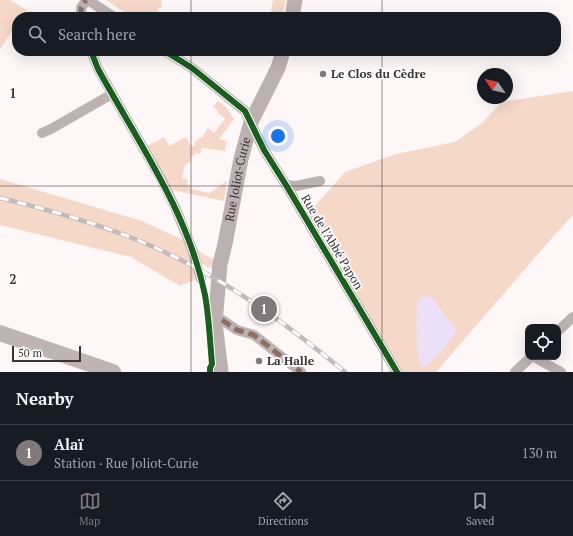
<!DOCTYPE html>
<meta charset="utf-8">
<style>
body{margin:0;font-family:"PT Serif",serif;background:#242831;color:#f1f3f6}
.controls{position:absolute;right:12px;bottom:12px;display:grid;overflow:hidden;border-radius:8px;box-shadow:0 4px 16px #0002}
.controls button{width:36px;height:36px;display:grid;place-items:center;padding:0;border:0;border-bottom:1px solid #363941;background:#171b24;color:#f1f3f6;font:20px sans-serif}
.compass{position:absolute;left:477px;top:68px;width:36px;height:36px;border-radius:50%;background:#171b24;box-shadow:0 4px 16px #0002;rotate:304deg}
.scale{position:absolute;left:12px;bottom:10px;width:69px;box-sizing:border-box;padding-left:4px;border:2px solid #3c3336;border-top:0;font-size:11px;line-height:14px;white-space:nowrap;color:#3c3336;-webkit-text-stroke:3px #fff;paint-order:stroke}
.you{position:absolute;left:278px;top:136px;width:14px;height:14px;margin:-10px;border:3px solid #fff;border-radius:50%;background:#1a73e8;box-shadow:0 0 0 6px #1a73e833}
.badge{display:grid;place-items:center;width:26px;height:26px;border-radius:50%;background:#80787a;color:#fff;font-size:13px;font-weight:700}
.pin{position:absolute;translate:-50% -50%;border:2px solid #fff;box-shadow:0 1px 4px #0006}
.list{margin:0;padding:0;list-style:none}
h2{display:flex;justify-content:space-between;align-items:center;height:52px;margin:0;padding:0 16px;font-size:17px}
h2 small{font-size:13px;font-weight:400;color:#9ea1a6}
.list li{display:grid;grid-template-columns:26px 1fr auto;gap:12px;align-items:center;box-sizing:border-box;height:56px;padding:0 16px;border-top:1px solid #363941}
.list b{display:block;font-size:15px;white-space:nowrap}
.list p{margin:0;font-size:13px;white-space:nowrap;color:#9ea1a6}
.list em{font-size:13px;font-style:normal;color:#9ea1a6}
.icon{flex:none;width:22px;height:22px;fill:none;stroke:currentColor;stroke-width:2;stroke-linecap:round;stroke-linejoin:round}
.map{position:relative;flex:none;width:573px;height:372px;overflow:hidden}
.search{position:absolute;background:#171b24;box-shadow:0 4px 16px #0002;left:12px;right:12px;top:12px;height:44px;display:flex;align-items:center;gap:10px;box-sizing:border-box;padding:0 14px;border-radius:16px;color:#9ea1a6;font-size:15px}
.sheet{height:108px;background:#171b24}
nav{display:flex;justify-content:space-around;align-items:center;box-sizing:border-box;height:56px;border-top:1px solid #363941;background:#171b24;font-size:11px;color:#9ea1a6}
nav a{display:grid;justify-items:center;gap:2px}
nav .on{color:#80787a}
.map>svg:first-child{display:block}
.green{fill:#f5d8c8}
.water{fill:#ebe0f8}
.lines{fill:none;stroke-linecap:round;stroke-linejoin:round}
.street{stroke:#bcb2b1;stroke-width:10}
.secondary{stroke:#bcb1b1;stroke-width:15}
.primary{stroke:#bfb4b4;stroke-width:16}
.rail-casing{stroke:#c1baba;stroke-width:4.5}
.rail{stroke:#fff;stroke-width:3;stroke-dasharray:9;stroke-linecap:butt}
.quiet{stroke:#8d6e63;stroke-width:5;stroke-dasharray:10 5;stroke-linecap:butt}
.cycleway-casing{stroke:#fff;stroke-width:8}
.cycleway{stroke:#1b5e20;stroke-width:6}
.grid{fill:none;stroke:#3c3336;stroke-width:1;stroke-opacity:0.55}
.poi-dot{fill:#80787a;stroke:#fff;stroke-width:1.5}
.labels{text-anchor:middle;stroke-width:3.5;stroke-linejoin:round;paint-order:stroke}
.poi-label{font-size:12px;font-weight:bold;fill:#3c3336;stroke:#fff;text-anchor:start}
.street-label{font-size:12px;fill:#3c3336;stroke:#fff}
.grid-label{font-size:13px;text-anchor:middle;font-weight:bold;fill:#3c3336;stroke:#fff;stroke-width:3.5;stroke-linejoin:round;paint-order:stroke}
</style>
<div class="map">
<svg width="573" height="372" viewBox="0 0 573 372">
<rect width="100%" height="100%" fill="#fdf7f8"/>
<!-- green -->
<path class="green" d="M 0,0 L 10,0 L 27,10 L 22,17 L 17,17 L 17,24 L 0,49 Z
M 106,0 L 162,0 L 161,8 L 158,8 L 157,17 L 132,17 Z
M 273,0 L 286,0 L 282,17 L 270,17 Z
M 573,91 L 573,215 L 551,239 L 436,372 L 387,372 L 397,366 L 307,215 L 345,172 L 396,154 L 455,142 L 482,123 L 502,102 Z
M 218,101 L 227,108 L 234,119 L 219,139 L 227,141 L 225,151 L 202,148 L 200,154 L 196,153 L 191,158 L 191,161 L 185,165 L 182,178 L 188,180 L 187,184 L 192,189 L 209,193 L 227,181 L 224,201 L 172,190 L 146,147 L 164,137 L 169,146 L 186,137 L 191,146 L 195,146 L 195,141 L 204,136 L 203,135 L 208,128 L 214,133 L 225,119 L 217,112 L 218,110 L 213,107 Z
M 0,179 L 142,221 L 183,240 L 190,256 L 197,279 L 180,286 L 131,257 L 0,225 Z
M 197,250 L 216,261 L 215,270 L 200,263 Z"/>
<!-- water -->
<path class="water" d="M 423,296 L 432,297 L 446,317 L 453,324 L 456,330 C 450,343 434,362 422,368 C 415,360 417,314 417,301 Z"/>
<g class="lines">
<!-- street -->
<path class="street" d="M 88,0 L 114,17
M 81,17 L 81,8 L 86,0
M 91,51 L 98,69 L 161,179 L 175,207 L 192,249 L 201,279
M 165,51 L 192,68 L 245,111 L 264,150 L 286,185 L 397,372
M 42,133 L 51,129 L 112,94
M 286,185 L 296,186 L 320,181
M 222,320 L 237,330 L 254,335 L 301,372
M 558,331 L 573,317
M 534,357 L 561,372
M 515,372 L 531,357"/>
<!-- secondary -->
<g class="secondary">
<path d="M 292,17 L 295,0"/>
<path id="s1" d="M 221,372 L 215,323 L 216,312 L 220,264 L 225,244 L 241,159 L 251,122 L 278,68 L 283,51"/>
</g>
<!-- primary -->
<path class="primary" d="M 0,333 L 113,372"/>
<defs>
<path id="rail" d="M 0,198 C 54,211 108,226 158,249 C 229,281 285,323 345,372"/>
</defs>
<!-- rail casing -->
<use href="#rail" class="rail-casing"/>
<!-- rail -->
<use href="#rail" class="rail"/>
<!-- quiet -->
<path class="quiet" d="M 81,17 L 81,8 L 86,0
M 222,320 L 237,330 L 254,335 L 301,372"/>
<defs>
<path id="cycleway" d="M 91,51 L 98,69 C 138,142 188,212 205,295 C 209,317 210,342 212,364 L 210,368 L 210,372
M 165,51 L 192,68 L 245,111 L 264,150 L 286,185 L 397,372"/>
</defs>
<!-- cycleway casing -->
<use href="#cycleway" class="cycleway-casing"/>
<!-- cycleway -->
<use href="#cycleway" class="cycleway"/>
</g>
<!-- grid -->
<path class="grid" d="M 191,0 L 191,17M 382,0 L 382,17M 191,51 L 191,372M 382,51 L 382,372M 0,186 L 573,186"/>
<!-- markers -->
<g class="poi-dot">
<circle cx="323" cy="74" r="4"/>
<circle cx="259" cy="361" r="4"/>
</g>
<g class="labels">
<!-- poi labels -->
<g class="poi-label">
<text x="331" y="78">Le Clos du Cèdre</text>
<text x="267" y="365">La Halle</text>
</g>
<!-- street labels -->
<g class="street-label">
<text dy="4" stroke="none"><textPath href="#s1" startOffset="195">Rue Joliot-Curie</textPath></text>
<text transform="translate(332 242) rotate(59)" y="4">Rue de l'Abbé Papon</text>
</g>
</g>
<g class="grid-label">
<text x="13" y="98">1</text>
<text x="13" y="284">2</text>
</g>
</svg>
<div class="controls">
<button><svg class="icon" aria-label="locate" viewBox="0 0 24 24"><circle cx="12" cy="12" r="6"/><path d="M12 2v4M12 18v4M2 12h4M18 12h4"/></svg></button>
</div>
<svg class="compass" viewBox="-18 -18 36 36"><path d="M0-13l5 13h-10z" fill="#e53935"/><path d="M0 13l5-13h-10z" fill="#9ea1a6"/></svg>
<div class="scale">50 m</div>
<div class="you"></div>
<div class="pin badge" style="left:264px;top:309px">1</div>
<div class="search"><svg class="icon" aria-label="search" viewBox="0 0 24 24"><circle cx="10" cy="10" r="6"/><path d="M15 15l6 6"/></svg>Search here</div>
</div>
<section class="sheet">
<h2>Nearby<small></small></h2>
<ul class="list">
<li><span class="badge">1</span><div><b>Alaï</b><p>Station · Rue Joliot-Curie</p></div><em>130 m</em></li>
</ul>
</section>
<nav>
<a class="on"><svg class="icon" aria-label="map" viewBox="0 0 24 24"><path d="M3 6l6-2 6 2 6-2v14l-6 2-6-2-6 2zM9 4v14M15 6v14"/></svg>Map</a>
<a><svg class="icon" aria-label="directions" viewBox="0 0 24 24"><path d="M12 3l9 9-9 9-9-9zM9 14v-3h6M13 9l2 2-2 2"/></svg>Directions</a>
<a><svg class="icon" aria-label="saved" viewBox="0 0 24 24"><path d="M7 4h10v16l-5-4-5 4z"/></svg>Saved</a>
</nav>
